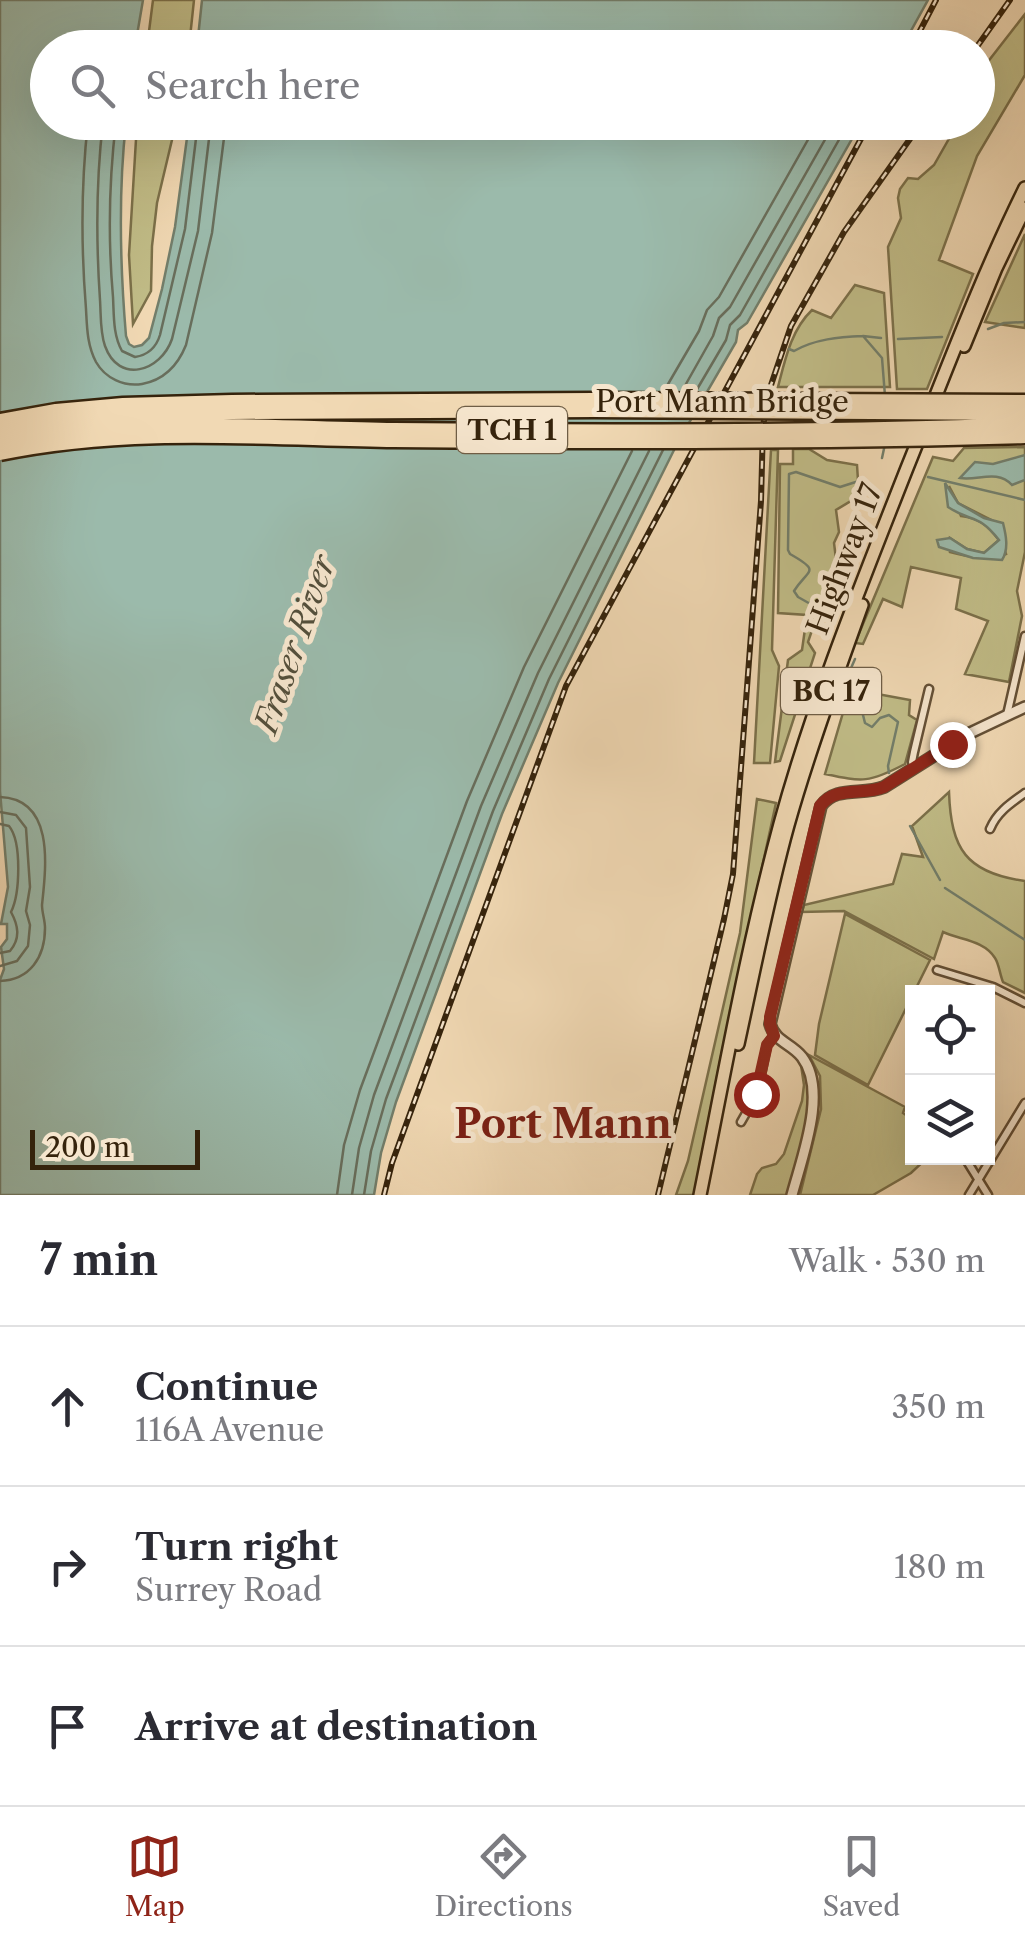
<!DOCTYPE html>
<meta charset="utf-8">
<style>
body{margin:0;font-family:"Libre Caslon Text",serif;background:#f2f2f3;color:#2b2b33}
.controls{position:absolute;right:30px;bottom:30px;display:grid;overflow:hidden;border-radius:0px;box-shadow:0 10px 40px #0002}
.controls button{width:90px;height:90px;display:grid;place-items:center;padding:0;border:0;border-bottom:2px solid #e1e1e2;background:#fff;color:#2b2b33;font:50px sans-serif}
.scale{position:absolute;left:30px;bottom:25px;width:170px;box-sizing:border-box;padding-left:10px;border:5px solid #35230c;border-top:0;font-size:28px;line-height:35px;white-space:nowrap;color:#35230c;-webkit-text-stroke:8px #f6e6ce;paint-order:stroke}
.stop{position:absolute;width:30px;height:30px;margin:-22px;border:8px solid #8f2418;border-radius:50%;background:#fff}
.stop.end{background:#8f2418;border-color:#fff;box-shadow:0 2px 10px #0008}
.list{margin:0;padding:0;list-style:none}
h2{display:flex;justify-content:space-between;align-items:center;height:130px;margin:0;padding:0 40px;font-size:42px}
h2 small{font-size:32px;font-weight:400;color:#7c7c81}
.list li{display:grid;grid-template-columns:65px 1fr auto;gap:30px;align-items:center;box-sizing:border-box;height:160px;padding:0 40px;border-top:2px solid #e1e1e2}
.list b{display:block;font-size:38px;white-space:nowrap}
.list p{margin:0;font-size:32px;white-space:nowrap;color:#7c7c81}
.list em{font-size:32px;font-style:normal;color:#7c7c81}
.icon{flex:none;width:55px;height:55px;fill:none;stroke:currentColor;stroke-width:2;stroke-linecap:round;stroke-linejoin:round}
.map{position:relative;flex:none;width:1025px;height:1195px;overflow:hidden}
.search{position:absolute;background:#fff;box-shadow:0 10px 40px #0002;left:30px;right:30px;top:30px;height:110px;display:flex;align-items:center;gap:25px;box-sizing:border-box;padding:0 35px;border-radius:55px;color:#7c7c81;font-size:38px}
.sheet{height:610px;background:#fff}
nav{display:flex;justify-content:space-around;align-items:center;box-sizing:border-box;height:140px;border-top:2px solid #e1e1e2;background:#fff;font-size:28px;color:#7c7c81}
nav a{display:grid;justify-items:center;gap:5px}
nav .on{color:#8f2418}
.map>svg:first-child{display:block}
.green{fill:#c1bd88;stroke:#7b704a;stroke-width:2.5;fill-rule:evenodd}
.water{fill:#9bbaab;stroke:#727e6b;stroke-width:2.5}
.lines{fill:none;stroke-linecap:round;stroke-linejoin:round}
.shore{stroke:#686e5c;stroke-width:2.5}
.stream{stroke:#727e6b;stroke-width:2.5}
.minor-casing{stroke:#645036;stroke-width:11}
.tertiary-casing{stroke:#645036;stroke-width:14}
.trunk-casing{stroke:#35230c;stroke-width:16}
.minor{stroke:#f6e6ce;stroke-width:6}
.tertiary{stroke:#f6e6ce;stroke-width:9}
.trunk{stroke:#f1d9b4;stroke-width:11}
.rail-casing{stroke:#35230c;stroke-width:6}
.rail{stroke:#f6e6ce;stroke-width:2.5;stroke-dasharray:8;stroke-linecap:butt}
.motorway-bridge-casing{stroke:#35230c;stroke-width:19;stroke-linecap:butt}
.motorway-bridge{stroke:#f1d9b4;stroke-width:14}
.route{stroke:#8f2418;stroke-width:12}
.labels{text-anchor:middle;stroke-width:10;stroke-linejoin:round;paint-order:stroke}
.shield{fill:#f6e6ce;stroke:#6f5e46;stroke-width:2.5}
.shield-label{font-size:28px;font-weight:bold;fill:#35230c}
.street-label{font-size:30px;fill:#35230c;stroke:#f6e6ce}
.water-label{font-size:32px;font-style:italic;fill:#54503c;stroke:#f6e6ce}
.district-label{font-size:40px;font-weight:bold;fill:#7a1f14;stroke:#f6e6ce}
</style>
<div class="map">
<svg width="1025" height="1195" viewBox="0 0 1025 1195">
<rect width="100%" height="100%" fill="#f1d9b4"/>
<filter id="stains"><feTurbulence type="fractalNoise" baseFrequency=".002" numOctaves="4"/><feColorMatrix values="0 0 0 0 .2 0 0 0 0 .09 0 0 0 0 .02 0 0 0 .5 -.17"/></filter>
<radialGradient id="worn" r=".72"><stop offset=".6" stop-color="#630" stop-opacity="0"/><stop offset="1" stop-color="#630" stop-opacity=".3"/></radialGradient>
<!-- green -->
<path class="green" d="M 153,0 L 194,0 L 189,47 L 147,47 Z
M 1025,14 L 1025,75 L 977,156 L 939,260 L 973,274 L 927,389 L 897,389 L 888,247 L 901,218 L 898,198 L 900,189 L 908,178 L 918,179 L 934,165 L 958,123 L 978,122 C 978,104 981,90 980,72 Z
M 137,123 L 176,123 L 157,203 L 152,246 L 151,291 L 133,324 L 129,255 Z
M 1025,234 L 1025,328 L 985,322 Z
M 855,285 L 884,293 L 890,387 L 778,387 C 785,360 791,330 812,310 L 831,318 Z
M 1025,447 L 1025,552 L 1017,591 L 1022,616 L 1009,682 L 965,674 L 988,621 L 956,609 L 961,578 L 911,567 L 902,607 L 883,599 L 863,644 L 855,643 L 933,457 L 953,461 L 964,448 ZM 949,486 L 958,503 L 995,522 L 1006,554 C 987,561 969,557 950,552 L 950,538 L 967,549 L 984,553 L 999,540 C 987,525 980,518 961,516 Z
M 793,449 L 809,449 L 827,460 L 857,465 L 859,496 L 836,510 L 839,532 L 834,543 L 836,559 L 808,642 L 815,653 L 780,761 L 775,762 L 788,660 L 802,650 L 807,615 L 778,613 L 780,464 L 793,464 Z
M 771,450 L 778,450 L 772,650 L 779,666 L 770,763 L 754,763 Z
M 861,691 L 910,700 L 909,715 L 917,720 L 905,764 C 869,783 863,782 825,774 L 847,699 Z
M 949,792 C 951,849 966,873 1025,881 L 1025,993 L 1003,982 C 1000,975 999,964 995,958 C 984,940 960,940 943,932 L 934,959 L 844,911 L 802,912 L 804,905 L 893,884 L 902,854 L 923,857 L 912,826 Z
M 757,799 L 776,803 L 722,1051 L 694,1195 L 676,1195 L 688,1161 L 740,933 Z
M 845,914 L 930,960 L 868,1085 L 815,1055 L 819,1024 Z
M 809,1055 L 905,1107 L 903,1113 L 912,1119 L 912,1158 L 927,1158 L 911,1173 L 873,1195 L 800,1195 L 821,1109 L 820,1076 Z
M 801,1065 L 804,1066 C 817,1109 799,1153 788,1195 L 750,1195 L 757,1174 L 762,1168 L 776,1164 L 784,1154 L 802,1101 L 804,1085 Z"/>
<!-- water -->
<path class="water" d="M 0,0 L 143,0 L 135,47 L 48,48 L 48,122 L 126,123 C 118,194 120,265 126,336 L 129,344 L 134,347 L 142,345 L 149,338 L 162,289 L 175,227 L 189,123 L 861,123 L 747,323 L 738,330 L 736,342 L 679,440 L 558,683 L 502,814 L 396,1102 L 381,1153 L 374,1195 L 0,1195 L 0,980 L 4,969 L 1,947 L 7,939 L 7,924 L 1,924 L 8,887 L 0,791 Z
M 202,0 L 928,0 L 902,47 L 197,47 Z
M 1025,455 L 1025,480 L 1012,485 C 997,469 978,481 960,478 L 975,462 L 993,464 Z
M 945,483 L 958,503 L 984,518 L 1003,523 C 1006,535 1009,549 1002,560 L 973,558 L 939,547 L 937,540 L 950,538 L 967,549 L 984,553 L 999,540 C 978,513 972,523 948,507 Z"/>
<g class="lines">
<!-- shore -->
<path class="shore" d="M 88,122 C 81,184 81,247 86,309 C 87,327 87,345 96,362 C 105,378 124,387 142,384 C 164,380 178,365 186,345 L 212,233 L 226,122
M 103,122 C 96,181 96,241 100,300 C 101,315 100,332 105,346 C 119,385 161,371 172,339 L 198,231 L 211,122
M 116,122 C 109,180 108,240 113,297 C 114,316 113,335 122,351 L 135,357 C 148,355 156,348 160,335 L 185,229 L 198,122
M 664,391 L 699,331 L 707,310 L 719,297 L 818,122
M 682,391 L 713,336 L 719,318 L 730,307 L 835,122
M 696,391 L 726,340 L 730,325 L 740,315 L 849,122
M 0,797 C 55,799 46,867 42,905 C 42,913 45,920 45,928 C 45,957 30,980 0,981
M 0,812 L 16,815 L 26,828 L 30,887 L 26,911 L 30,925 L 28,946 L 17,961 L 0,966
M 0,824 L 9,826 C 22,842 20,894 11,912 C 18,925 21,938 10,951 L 0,953
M 337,1195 L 344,1145 L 360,1090 L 467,801 L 524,667 L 632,451
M 352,1195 L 359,1148 L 374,1095 L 481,806 L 538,673 L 649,451
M 364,1195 L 371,1151 L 386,1099 L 493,811 L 549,679 L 663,450"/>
<!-- stream -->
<path class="stream" d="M 988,329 L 1004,323 L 1025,322
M 863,336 L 881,338
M 898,339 L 942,337
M 789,349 L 794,351 C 815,339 839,337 863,336 L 882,358 L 885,396
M 882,458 L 885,444
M 928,477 L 1025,500
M 814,606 L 798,597 L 794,591 C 808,569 822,572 790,554 L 788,550 L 789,474 L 796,472 L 840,487 L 862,480
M 855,659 L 848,675 L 858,695 L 865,723 L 872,727 L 880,718 L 889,715 L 898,722 L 888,766 L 889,773
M 910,826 L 940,880
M 945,888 L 1025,940"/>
<defs>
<path id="minor" d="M 1007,715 L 1025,636
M 915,767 L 912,762 L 914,752 L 929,689
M 990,829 C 997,812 1011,803 1025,793
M 937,970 L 993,987 L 1025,1003
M 988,996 L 993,987
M 741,1122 L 757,1094 L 767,1045 L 774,1036
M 965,1158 L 988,1195
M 969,1195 L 1025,1103"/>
<path id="tertiary" d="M 792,1195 C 802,1157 828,1091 802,1057 C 791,1043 775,1042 770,1024 L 821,806 C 836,785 862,796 884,787 L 970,733 L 1025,707"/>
<path id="trunk" d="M 964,346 L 996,268 L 1025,208
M 738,1044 C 754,971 768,897 788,825 C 809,751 836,678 862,605
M 700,1195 C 725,1071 747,946 780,824 C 813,703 861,585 907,468 C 945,374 980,279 1025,188"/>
</defs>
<!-- minor casing -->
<use href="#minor" class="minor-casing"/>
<!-- tertiary casing -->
<use href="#tertiary" class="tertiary-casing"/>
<!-- trunk casing -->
<use href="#trunk" class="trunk-casing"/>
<!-- minor -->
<use href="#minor" class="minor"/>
<!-- tertiary -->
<use href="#tertiary" class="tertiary"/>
<!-- trunk -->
<use href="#trunk" class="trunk"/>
<defs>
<path id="rail" d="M 911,48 L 936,0
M 976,48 L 1010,0
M 384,1195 L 392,1163 L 566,686 L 870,122
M 658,1195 L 724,919 L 733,874 L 761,501 L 763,426 L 770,388 L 791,326 L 844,232 L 922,122"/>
</defs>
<!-- rail casing -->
<use href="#rail" class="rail-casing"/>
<!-- rail -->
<use href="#rail" class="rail"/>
<defs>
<path id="motorway-bridge" d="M 0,421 L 56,411 L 123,405 L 232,402 L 594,400 L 1025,402
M 0,431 L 57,421 L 124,415 L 232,412 L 594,410 L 1025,413
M 0,443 C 130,416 263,428 394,430 C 604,432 815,433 1025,425
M 0,453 C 129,426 263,438 394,440 C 604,442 815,442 1025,436"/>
</defs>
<!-- motorway-bridge casing -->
<use href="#motorway-bridge" class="motorway-bridge-casing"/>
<!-- motorway-bridge -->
<use href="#motorway-bridge" class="motorway-bridge"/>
</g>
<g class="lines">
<!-- route -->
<path class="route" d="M 756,1094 L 767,1045 L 774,1036 L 770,1024 L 770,1017 L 820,806 C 836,785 862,796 884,787 L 952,744"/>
</g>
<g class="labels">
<!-- shield labels -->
<g class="shield">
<rect x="457" y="407" width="110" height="46" rx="8"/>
<rect x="781" y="668" width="100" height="46" rx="8"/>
</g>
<g class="shield-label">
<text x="512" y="440">TCH 1</text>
<text x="831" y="701">BC 17</text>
</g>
<!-- street labels -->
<g class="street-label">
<text x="722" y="412">Port Mann Bridge</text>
<text transform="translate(845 559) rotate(-69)" y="10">Highway 17</text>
</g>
<!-- water labels -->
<g class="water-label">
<text transform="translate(295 644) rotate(-71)" y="11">Fraser River</text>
</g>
<!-- district labels -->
<g class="district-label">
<text x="563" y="1138">Port Mann</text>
</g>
</g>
<rect width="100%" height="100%" filter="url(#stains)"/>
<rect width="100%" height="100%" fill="url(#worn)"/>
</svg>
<div class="controls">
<button><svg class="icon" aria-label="locate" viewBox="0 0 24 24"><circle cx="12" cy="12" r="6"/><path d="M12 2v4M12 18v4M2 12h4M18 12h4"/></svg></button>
<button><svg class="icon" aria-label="layers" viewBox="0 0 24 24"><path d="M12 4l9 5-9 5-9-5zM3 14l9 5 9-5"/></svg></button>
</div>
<div class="scale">200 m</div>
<div class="stop" style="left:756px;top:1094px"></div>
<div class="stop end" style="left:952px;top:744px"></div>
<div class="search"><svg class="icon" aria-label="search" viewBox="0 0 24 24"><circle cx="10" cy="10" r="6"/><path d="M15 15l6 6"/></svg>Search here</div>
</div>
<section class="sheet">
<h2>7 min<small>Walk · 530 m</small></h2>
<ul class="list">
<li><svg class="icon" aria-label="ahead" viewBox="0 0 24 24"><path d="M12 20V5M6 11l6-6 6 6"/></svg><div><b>Continue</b><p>116A Avenue</p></div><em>350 m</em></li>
<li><svg class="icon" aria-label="right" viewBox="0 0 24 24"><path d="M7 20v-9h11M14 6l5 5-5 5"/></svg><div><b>Turn right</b><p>Surrey Road</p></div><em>180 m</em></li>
<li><svg class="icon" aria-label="arrive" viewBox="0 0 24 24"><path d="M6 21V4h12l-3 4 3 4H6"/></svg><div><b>Arrive at destination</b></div></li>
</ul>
</section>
<nav>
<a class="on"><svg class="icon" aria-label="map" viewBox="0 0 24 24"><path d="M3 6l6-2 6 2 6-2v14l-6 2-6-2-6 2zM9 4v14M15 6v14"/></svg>Map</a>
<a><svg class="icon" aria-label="directions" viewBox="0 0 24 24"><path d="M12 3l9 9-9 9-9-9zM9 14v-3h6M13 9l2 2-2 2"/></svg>Directions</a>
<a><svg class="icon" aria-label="saved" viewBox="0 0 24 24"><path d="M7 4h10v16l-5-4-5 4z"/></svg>Saved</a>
</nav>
